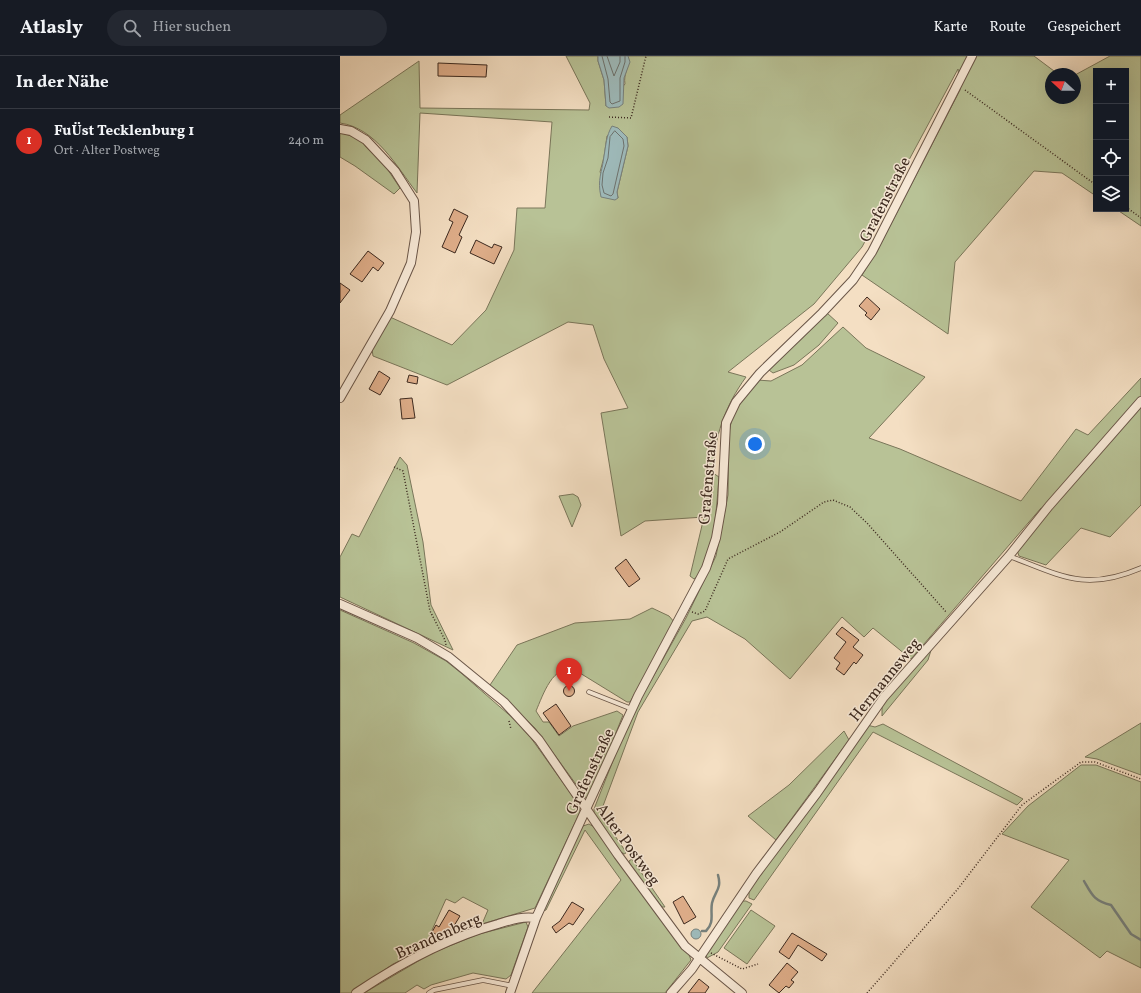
<!DOCTYPE html>
<html lang="de">
<meta charset="utf-8">
<style>
body{margin:0;font-family:Vollkorn,serif;background:#242831;color:#f1f3f6}
.controls{position:absolute;right:12px;top:12px;display:grid;overflow:hidden;border-radius:0px;box-shadow:0 4px 16px #0002}
.controls button{width:36px;height:36px;display:grid;place-items:center;padding:0;border:0;border-bottom:1px solid #363941;background:#171b24;color:#f1f3f6;font:20px sans-serif}
.compass{position:absolute;left:705px;top:12px;width:36px;height:36px;border-radius:50%;background:#171b24;box-shadow:0 4px 16px #0002;rotate:291deg}
.you{position:absolute;left:415px;top:388px;width:14px;height:14px;margin:-10px;border:3px solid #fff;border-radius:50%;background:#1a73e8;box-shadow:0 0 0 6px #1a73e833}
.badge{display:grid;place-items:center;width:26px;height:26px;border-radius:50%;background:#d93025;color:#fff;font-size:13px;font-weight:700}
.pin{position:absolute;translate:-50% -33px;filter:drop-shadow(0 1px 2px #0008)}
.pin::after{content:'';position:absolute;top:21px;width:14px;height:12px;background:inherit;clip-path:polygon(0 0,100% 0,50% 100%)}
.list{margin:0;padding:0;list-style:none}
h2{display:flex;justify-content:space-between;align-items:center;height:52px;margin:0;padding:0 16px;font-size:17px}
h2 small{font-size:13px;font-weight:400;color:#9ea1a6}
.list li{display:grid;grid-template-columns:26px 1fr auto;gap:12px;align-items:center;box-sizing:border-box;height:64px;padding:0 16px;border-top:1px solid #363941}
.list b{display:block;font-size:15px;white-space:nowrap}
.list p{margin:0;font-size:13px;white-space:nowrap;color:#9ea1a6}
.list em{font-size:13px;font-style:normal;color:#9ea1a6}
.icon{flex:none;width:22px;height:22px;fill:none;stroke:currentColor;stroke-width:2;stroke-linecap:round;stroke-linejoin:round}
.map{position:relative;flex:none;width:801px;height:937px;overflow:hidden}
header{display:flex;align-items:center;gap:24px;box-sizing:border-box;height:56px;padding:0 20px;background:#171b24;border-bottom:1px solid #363941}
header strong{font-size:19px}
nav{display:flex;gap:22px;margin-inline-start:auto;font-size:14px}
.search{width:280px;height:36px;background:#242831;display:flex;align-items:center;gap:10px;box-sizing:border-box;padding:0 14px;border-radius:22px;color:#9ea1a6;font-size:15px}
main{display:flex}
aside{flex:1;background:#171b24}
.map>svg:first-child{display:block}
.green{fill:#b8c296;stroke:#7a765a;fill-rule:evenodd}
.water{fill:#9ebbbc;stroke:#77817d}
.lines{fill:none;stroke-linecap:round;stroke-linejoin:round}
.shore{stroke:#6d726e;stroke-width:1}
.stream{stroke:#77817d;stroke-width:2.5}
.building{fill:#dfae8a;stroke:#3c291f}
.service-casing{stroke:#6a5648;stroke-width:5.5}
.minor-casing{stroke:#6a5648;stroke-width:10}
.path{stroke:#3c291f;stroke-width:1.5;stroke-dasharray:1 2;stroke-linecap:butt}
.service{stroke:#f8ead8;stroke-width:4}
.minor{stroke:#f8ead8;stroke-width:8}
.labels{text-anchor:middle;stroke-width:3;stroke-linejoin:round;paint-order:stroke}
.street-label{font-size:16px;fill:#3c291f;stroke:#f8ead8}
</style>
<header>
<strong>Atlasly</strong>
<div class="search"><svg class="icon" aria-label="search" viewBox="0 0 24 24"><circle cx="10" cy="10" r="6"/><path d="M15 15l6 6"/></svg>Hier suchen</div>
<nav><a>Karte</a><a>Route</a><a>Gespeichert</a></nav>
</header>
<main>
<aside>
<h2>In der Nähe<small></small></h2>
<ul class="list">
<li><span class="badge">1</span><div><b>FuÜst Tecklenburg 1</b><p>Ort · Alter Postweg</p></div><em>240 m</em></li>
</ul>
</aside>
<div class="map">
<svg width="801" height="937" viewBox="0 0 801 937">
<rect width="100%" height="100%" fill="#f4dfc3"/>
<filter id="stains"><feTurbulence type="fractalNoise" baseFrequency=".005" numOctaves="4"/><feColorMatrix values="0 0 0 0 .2 0 0 0 0 .09 0 0 0 0 .02 0 0 0 .5 -.17"/></filter>
<radialGradient id="worn" r=".72"><stop offset=".6" stop-color="#630" stop-opacity="0"/><stop offset="1" stop-color="#630" stop-opacity=".3"/></radialGradient>
<!-- green -->
<path class="green" d="M 226,0 L 258,0 L 258,5 L 264,24 L 266,50 L 285,28 C 283,18 290,10 288,0 L 694,0 L 718,18 L 711,18 L 711,42 L 735,42 L 735,19 L 770,0 L 801,0 L 801,170 L 776,153 L 786,153 L 786,15 L 756,15 L 756,140 L 722,117 L 694,115 L 615,206 L 608,278 L 522,219 L 537,195 L 620,34 L 618,13 L 522,191 L 474,248 L 388,316 L 406,321 C 385,350 374,381 373,417 L 379,421 C 377,443 374,513 354,523 L 350,520 L 364,461 L 305,465 L 281,480 L 261,357 L 288,352 L 264,303 L 253,269 L 228,266 L 107,329 L 33,300 L 32,293 L 50,261 L 112,289 L 146,254 L 174,194 L 177,152 L 205,152 L 212,66 L 80,57 L 77,137 C 57,111 36,72 0,67 L 0,59 L 79,5 L 80,52 L 249,54 L 250,47 ZM 278,72 L 287,81 L 288,90 L 277,136 L 278,142 L 260,116 L 264,101 L 267,80 Z
M 0,76 L 17,82 L 26,88 L 25,90 L 44,108 L 60,132 L 54,138 L 15,110 L 0,101 Z
M 487,257 L 498,267 L 479,289 L 454,309 L 433,317 L 429,314 L 432,309 Z
M 503,271 L 526,292 L 585,321 L 529,382 L 560,393 L 681,445 L 736,373 L 748,379 L 801,322 L 801,449 L 770,481 L 741,472 L 706,509 L 679,500 L 677,494 L 709,455 L 701,452 L 571,603 L 533,572 L 524,581 L 502,561 L 450,623 L 405,583 L 367,561 L 352,565 L 298,656 L 260,758 L 286,796 L 285,798 L 280,796 L 254,760 L 254,753 L 289,664 L 346,562 L 376,500 L 388,439 L 389,376 L 393,358 L 417,324 L 431,325 L 462,309 Z
M 60,401 L 67,409 L 83,486 L 91,549 L 113,594 L 0,541 L 0,501 L 12,478 L 19,481 Z
M 233,438 L 238,441 L 241,449 L 232,471 L 219,440 Z
M 312,552 L 329,560 L 335,567 L 290,646 L 287,646 L 235,614 C 213,607 203,639 196,655 L 203,666 L 209,666 L 219,680 L 233,670 L 277,655 L 283,659 L 258,722 L 248,741 L 246,742 L 195,672 L 150,629 L 177,589 L 235,567 L 290,563 Z
M 0,554 L 74,587 L 106,605 L 121,617 L 175,664 L 191,682 L 239,749 L 240,756 L 195,852 L 142,868 L 148,854 L 123,841 L 115,847 L 106,843 L 83,894 L 53,908 L 11,937 L 0,937 Z
M 592,591 L 588,604 L 542,660 L 542,648 Z
M 801,667 L 801,719 L 757,703 L 745,701 Z
M 543,668 L 683,743 L 677,749 L 533,676 L 414,844 L 409,842 L 409,835 L 527,669 L 535,671 Z
M 504,675 L 509,684 L 436,784 L 408,760 L 449,729 Z
M 741,709 L 756,709 L 801,726 L 801,912 L 767,895 L 760,902 L 691,851 L 729,804 L 662,778 L 688,750 Z
M 249,768 L 254,771 L 348,896 L 351,904 L 325,937 L 192,937 L 281,824 L 245,774 L 206,854 L 203,855 L 235,785 L 243,770 Z
M 292,803 L 325,851 L 322,851 L 289,808 L 289,805 Z
M 402,845 L 406,845 L 412,848 L 378,896 L 367,902 L 366,898 Z
M 411,854 L 435,870 L 407,908 L 384,892 Z
M 186,866 L 188,871 L 171,919 L 166,923 L 133,917 L 91,929 L 84,933 L 77,929 L 65,937 L 24,937 L 92,897 L 139,878 Z"/>
<!-- water -->
<path class="water" d="M 258,0 L 288,0 L 290,6 L 284,22 L 283,48 L 279,51 L 269,52 L 266,50 L 264,24 L 258,5 Z
M 272,70 L 278,72 L 287,81 L 288,90 L 277,136 L 278,142 L 275,144 L 261,141 C 257,123 262,117 264,100 C 266,89 266,80 272,70 Z
M351 878a5 5 0 1 1 10 0a5 5 0 1 1-10 0Z"/>
<g class="lines">
<!-- shore -->
<path class="shore" d="M 262,0 L 268,23 L 270,46 L 272,48 L 280,45 L 280,22 L 285,6 L 285,0
M 267,0 L 274,20 L 280,6 L 280,0
M 275,75 L 283,83 L 284,90 L 273,138 L 271,140 L 264,137 L 262,129 L 263,117 L 268,102 L 270,81 Z"/>
<!-- stream -->
<path class="stream" d="M 744,825 C 752,839 754,845 771,849 L 791,878 L 801,884
M 362,875 L 366,875 C 375,866 370,858 372,847 C 375,835 382,833 378,819"/>
</g>
<!-- building -->
<path class="building" d="M 98,7 L 147,9 L 146,21 L 98,20 Z
M 114,153 L 128,160 L 119,179 L 122,181 L 115,197 L 102,191 L 113,166 L 109,164 Z
M 136,184 L 152,192 L 154,188 L 162,191 L 154,208 L 130,197 Z
M 28,195 L 44,207 L 38,215 L 33,211 L 22,226 L 10,218 Z
M 0,227 L 10,234 L 0,247 Z
M 527,241 L 540,253 L 531,264 L 525,259 L 527,257 L 519,250 Z
M 39,315 L 50,322 L 40,339 L 29,333 Z
M 69,319 L 78,321 L 77,328 L 67,326 Z
M 72,342 L 75,362 L 62,363 L 60,343 Z
M 286,503 L 300,523 L 289,531 L 275,512 Z
M 502,571 L 519,584 L 513,591 L 523,599 L 516,608 L 514,606 L 504,619 L 496,613 L 500,607 L 494,602 L 506,586 L 496,578 Z
M223.5 635a5.5 5.5 0 1 1 11 0a5.5 5.5 0 1 1-11 0Z
M 216,648 L 231,670 L 219,679 L 203,657 Z
M 343,840 L 356,861 L 344,868 L 333,846 Z
M 232,846 L 244,853 L 233,869 L 229,867 L 216,877 L 212,871 L 220,865 Z
M 109,854 L 120,860 L 109,878 L 106,876 L 102,882 L 92,876 L 96,869 L 99,871 Z
M 452,877 L 487,898 L 482,905 L 458,889 L 449,903 L 439,896 Z
M 447,907 L 458,916 L 451,924 L 454,926 L 449,932 L 446,930 L 439,937 L 429,929 Z
M 359,923 L 369,931 L 365,937 L 348,937 Z"/>
<g class="lines">
<defs>
<path id="service" d="M 669,500 C 722,520 745,536 801,512
M 249,636 L 292,653
M 89,937 L 94,934 L 143,924 L 173,930"/>
<path id="minor" d="M 0,73 L 11,75 L 26,84 L 55,115 L 74,145 L 76,176 L 71,207 L 50,255 L 0,342
M 0,548 L 77,582 L 109,601 L 164,646 L 199,684 L 278,799 L 345,890 L 402,937
M 16,937 C 59,908 107,882 158,868 C 171,864 182,860 196,862
M 170,937 L 196,862 L 298,640 L 366,512 L 376,482 L 382,448 L 386,367 L 396,346 L 420,317 L 482,257 L 513,224 L 532,196 L 632,0
M 331,937 L 352,913 L 416,818 L 477,737 L 544,641 L 669,500 L 709,450 L 801,345"/>
</defs>
<!-- service casing -->
<use href="#service" class="service-casing"/>
<!-- minor casing -->
<use href="#minor" class="minor-casing"/>
<!-- path -->
<path class="path" d="M 625,34 L 756,129
M 269,61 L 291,62 L 306,0
M 786,151 L 801,162
M 54,411 L 63,415 L 90,555 L 105,584 L 106,589
M 352,556 L 358,558 L 365,555 L 388,503 L 440,476 L 484,446 L 493,444 L 510,451 L 527,467 L 607,557
M 169,665 L 171,673
M 371,897 L 402,913 L 418,908
M 527,937 L 617,834 L 682,749 L 741,706 L 755,706 L 801,723"/>
<!-- service -->
<use href="#service" class="service"/>
<!-- minor -->
<use href="#minor" class="minor"/>
</g>
<g class="labels">
<!-- street labels -->
<g class="street-label">
<text transform="translate(544 143) rotate(-63)" y="6">Grafenstraße</text>
<text transform="translate(367 422) rotate(-85)" y="6">Grafenstraße</text>
<text transform="translate(544 623) rotate(-51)" y="6">Hermannsweg</text>
<text transform="translate(249 715) rotate(-65)" y="6">Grafenstraße</text>
<text transform="translate(289 788) rotate(54)" y="6">Alter Postweg</text>
<text transform="translate(98 879) rotate(-24)" y="6">Brandenberg</text>
</g>
</g>
<rect width="100%" height="100%" filter="url(#stains)"/>
<rect width="100%" height="100%" fill="url(#worn)"/>
</svg>
<div class="controls">
<button>+</button>
<button>−</button>
<button><svg class="icon" aria-label="locate" viewBox="0 0 24 24"><circle cx="12" cy="12" r="6"/><path d="M12 2v4M12 18v4M2 12h4M18 12h4"/></svg></button>
<button><svg class="icon" aria-label="layers" viewBox="0 0 24 24"><path d="M12 4l9 5-9 5-9-5zM3 14l9 5 9-5"/></svg></button>
</div>
<svg class="compass" viewBox="-18 -18 36 36"><path d="M0-13l5 13h-10z" fill="#e53935"/><path d="M0 13l5-13h-10z" fill="#9ea1a6"/></svg>
<div class="you"></div>
<div class="pin badge" style="left:229px;top:635px">1</div>
</div>
</main>
